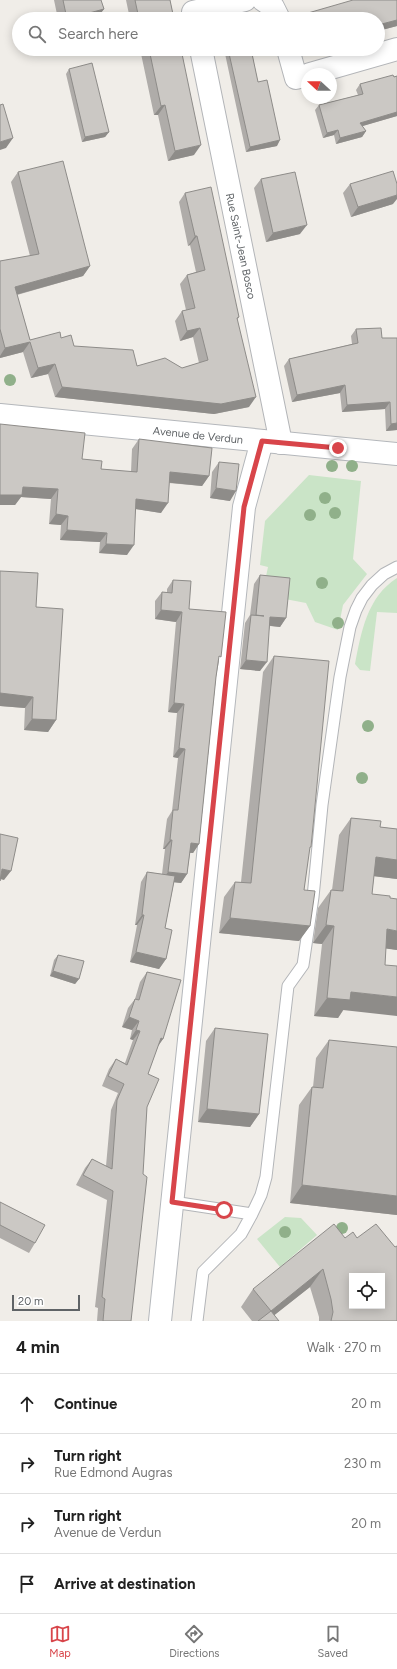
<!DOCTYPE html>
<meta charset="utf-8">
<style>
body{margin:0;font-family:Figtree,sans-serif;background:#f6f6f6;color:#222}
.controls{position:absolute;right:12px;bottom:12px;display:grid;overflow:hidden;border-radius:0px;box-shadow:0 2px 10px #0003}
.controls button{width:36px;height:36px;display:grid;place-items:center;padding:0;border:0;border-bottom:1px solid #e0e0e0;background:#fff;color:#222;font:20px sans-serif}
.compass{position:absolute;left:301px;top:68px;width:36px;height:36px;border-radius:50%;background:#fff;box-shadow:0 2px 10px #0003;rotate:291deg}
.scale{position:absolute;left:12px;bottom:10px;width:68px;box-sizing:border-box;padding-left:4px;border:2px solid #5f6366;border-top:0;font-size:11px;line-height:14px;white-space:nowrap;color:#5f6366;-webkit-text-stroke:3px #fff;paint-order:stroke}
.stop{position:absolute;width:12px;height:12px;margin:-9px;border:3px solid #d8454a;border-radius:50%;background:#fff}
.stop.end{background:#d8454a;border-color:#fff;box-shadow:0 1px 4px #0008}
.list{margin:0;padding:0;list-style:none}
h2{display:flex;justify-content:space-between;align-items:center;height:52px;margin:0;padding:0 16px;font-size:17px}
h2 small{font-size:13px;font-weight:400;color:#767676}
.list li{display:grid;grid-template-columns:26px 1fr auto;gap:12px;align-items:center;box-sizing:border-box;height:60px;padding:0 16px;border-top:1px solid #e0e0e0}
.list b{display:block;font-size:15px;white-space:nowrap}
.list p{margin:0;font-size:13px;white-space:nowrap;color:#767676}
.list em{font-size:13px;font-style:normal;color:#767676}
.icon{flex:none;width:22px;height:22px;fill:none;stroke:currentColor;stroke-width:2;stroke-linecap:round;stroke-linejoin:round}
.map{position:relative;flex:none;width:397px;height:1321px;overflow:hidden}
.search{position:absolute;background:#fff;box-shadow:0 2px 10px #0003;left:12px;right:12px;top:12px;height:44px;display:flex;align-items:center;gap:10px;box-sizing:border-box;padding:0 14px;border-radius:22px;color:#767676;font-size:15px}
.sheet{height:292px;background:#fff}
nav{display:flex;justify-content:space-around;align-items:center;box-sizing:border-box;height:56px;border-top:1px solid #e0e0e0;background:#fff;font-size:11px;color:#767676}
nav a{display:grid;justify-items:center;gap:2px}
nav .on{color:#d8454a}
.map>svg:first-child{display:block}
.green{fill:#cae4c7}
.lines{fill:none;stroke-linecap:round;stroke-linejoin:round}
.service-casing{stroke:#b3b5b8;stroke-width:13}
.minor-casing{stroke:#b3b5b8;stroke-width:24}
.secondary-casing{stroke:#b4b7bb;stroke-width:24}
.service{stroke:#fff;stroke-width:11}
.minor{stroke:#fff;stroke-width:22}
.secondary{stroke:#fff;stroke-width:22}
.tree{fill:#90b08a}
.wall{fill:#afaca9}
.shaded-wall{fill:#8e8c89}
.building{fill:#cbc8c4;stroke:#8e8c89;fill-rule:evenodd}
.route{stroke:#d8454a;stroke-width:5}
.labels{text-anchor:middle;stroke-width:4;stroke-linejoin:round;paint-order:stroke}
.street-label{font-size:11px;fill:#5f6366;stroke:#fff}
</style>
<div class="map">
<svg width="397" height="1321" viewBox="0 0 397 1321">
<rect width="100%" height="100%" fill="#f0ede8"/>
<!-- green -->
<path class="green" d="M 309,475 L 361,481 L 353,559 L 367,574 L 343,605 L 338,630 L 315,622 L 306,603 L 285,599 L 265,581 L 268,567 L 260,565 L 265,521 Z
M 397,578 L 397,613 L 377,612 L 370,671 L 360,670 L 355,664 C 361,633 367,597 397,578 Z
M 285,1217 L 301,1218 L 317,1235 L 280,1267 L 257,1239 Z"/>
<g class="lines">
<defs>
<path id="service" d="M 173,1202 L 252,1214 L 261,1195 L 266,1177 L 288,986 L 303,965 L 313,897 L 322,805 L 340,677 L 350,627 L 356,610 L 362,598 L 372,585 L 384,574 L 397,567
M 197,1321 L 203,1272 L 241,1234 L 252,1214"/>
<path id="minor" d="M 263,0 L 273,7 L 279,19
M 193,12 L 245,0
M 201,49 L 281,443
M 288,49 L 296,78 L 307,75
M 310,74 L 397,49"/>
<path id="secondary" d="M 0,415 L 397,454
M 160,1321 L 244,507 L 262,441"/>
</defs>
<!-- service casing -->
<use href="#service" class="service-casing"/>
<!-- minor casing -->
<use href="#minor" class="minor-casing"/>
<!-- secondary casing -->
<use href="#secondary" class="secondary-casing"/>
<!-- service -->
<use href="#service" class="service"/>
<!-- minor -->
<use href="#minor" class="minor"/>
<!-- secondary -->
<use href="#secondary" class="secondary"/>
</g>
<!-- trees -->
<g class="tree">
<circle cx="10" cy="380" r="6"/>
<circle cx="332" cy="466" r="6"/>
<circle cx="352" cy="466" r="6"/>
<circle cx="325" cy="498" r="6"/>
<circle cx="335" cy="513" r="6"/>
<circle cx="310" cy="515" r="6"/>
<circle cx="322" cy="583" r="6"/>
<circle cx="338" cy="623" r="6"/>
<circle cx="368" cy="726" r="6"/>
<circle cx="362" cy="778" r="6"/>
<circle cx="342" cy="1228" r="6"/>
<circle cx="285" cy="1232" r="6"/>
</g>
<!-- wall -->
<path class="wall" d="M 54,0 L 101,0 L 104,9 L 97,18 L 94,19 L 58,19 Z
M 126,0 L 170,0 L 174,19 L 130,19 Z
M 397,0 L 397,26 L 378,31 L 378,19 L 303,19 L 308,13 Z
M 140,49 L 181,49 L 194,155 L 168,161 L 158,115 L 154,115 Z
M 224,49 L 251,49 L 258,82 L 277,146 L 246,152 Z
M 311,49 L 330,49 L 312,54 Z
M 69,69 L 109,132 L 105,137 L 82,142 L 66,74 Z
M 397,76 L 397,118 L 397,116 L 362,126 L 366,131 L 362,137 L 336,144 L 334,135 L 323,138 L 315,110 L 319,105 L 358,95 L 356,90 L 360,84 Z
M 18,172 L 90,266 L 83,276 L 17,295 L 30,340 L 61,338 L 74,346 L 137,366 L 182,368 L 199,363 L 193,337 L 180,341 L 175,321 L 182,311 L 186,310 L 180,284 L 187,275 L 196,272 L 190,245 L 188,246 L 179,202 L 185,193 L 239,317 L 237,320 L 249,407 L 214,414 L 55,397 L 48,374 L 31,378 L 23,352 L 0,358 L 0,261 L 30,256 L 11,182 Z
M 261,179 L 300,234 L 266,242 L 254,188 Z
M 350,184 L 393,204 L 351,217 L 343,193 Z
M 356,329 L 382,338 L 397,338 L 397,430 L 386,431 L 385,409 L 342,412 L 340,393 L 292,402 L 284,366 L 289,359 L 352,344 L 351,336 Z
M 0,424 L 82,459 L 101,469 L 131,472 L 132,449 L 139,439 L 209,476 L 202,486 L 169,483 L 161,513 L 136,509 L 127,555 L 99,553 L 100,542 L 60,540 L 61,525 L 49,524 L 51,499 L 21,497 L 15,505 L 0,505 Z
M 219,462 L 230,501 L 210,498 L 212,472 Z
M 0,571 L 36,607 L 56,720 L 48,732 L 24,730 L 25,708 L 0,706 Z
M 260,575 L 286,618 L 280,627 L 270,626 L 260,671 L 240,669 L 245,623 L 250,615 L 254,584 Z
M 173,580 L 219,661 L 216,677 L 199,844 L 193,853 L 190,853 L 187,874 L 181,883 L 174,882 L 165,928 L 166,959 L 159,969 L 130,962 L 137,925 L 135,925 L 141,882 L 147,872 L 162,874 L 165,849 L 163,849 L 167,819 L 172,811 L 178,758 L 173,757 L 177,713 L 168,712 L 176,622 L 155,619 L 155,601 L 162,592 L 167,592 L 167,589 Z
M 274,656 L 309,850 L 304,890 L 310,926 L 299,941 L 219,933 L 224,897 L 235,882 L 241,882 L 263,672 Z
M 351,818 L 380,827 L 397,829 L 397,879 L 374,876 L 372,894 L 397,950 L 386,948 L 338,1018 L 314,1016 L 322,944 L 313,943 L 318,908 L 331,890 L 332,890 L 339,835 Z
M 58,955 L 79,979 L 75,984 L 50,976 L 54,960 Z
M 147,972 L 163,1039 L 158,1046 L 148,1074 L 147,1107 L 131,1321 L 97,1321 L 98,1308 L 95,1307 L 107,1200 L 76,1185 L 85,1168 L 92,1159 L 106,1166 L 111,1110 L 118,1093 L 102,1086 L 109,1069 L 116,1059 L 125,1063 L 133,1040 L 130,1039 L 132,1030 L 122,1027 L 128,1008 L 135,999 L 140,982 Z
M 215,1028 L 259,1114 L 250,1127 L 198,1122 L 206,1041 Z
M 329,1040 L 397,1215 L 290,1203 L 299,1105 L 312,1087 L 313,1087 L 316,1058 Z
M 0,1202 L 35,1243 L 29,1253 L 0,1238 Z
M 345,1238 L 357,1238 L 395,1247 L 397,1321 L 319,1321 L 319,1317 L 310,1287 L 274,1315 L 279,1321 L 252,1321 L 241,1307 L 253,1289 Z"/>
<!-- shaded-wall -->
<path class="shaded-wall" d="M 104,9 L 97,18 L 94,19 L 67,19 Z
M 397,20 L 397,26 L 378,31 L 378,25 Z
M 316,49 L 330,49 L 312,54 Z
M 165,105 L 158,115 L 154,115 L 161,106 Z
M 397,112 L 397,116 L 356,128 L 360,123 Z
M 338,130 L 334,135 L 323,138 L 327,133 Z
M 366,131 L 362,137 L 336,144 L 340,138 Z
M 109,132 L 105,137 L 82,142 L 85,137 Z
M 13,138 L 6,148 L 0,150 L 0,142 Z
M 280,140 L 277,146 L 246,152 L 250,147 Z
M 201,145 L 194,155 L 168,161 L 175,151 Z
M 397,195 L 397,199 L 393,204 L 351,217 L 358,207 Z
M 307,225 L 300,234 L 266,242 L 273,233 Z
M 195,236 L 197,236 L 190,245 L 188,246 Z
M 90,266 L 83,276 L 8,297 L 15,287 Z
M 200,328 L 193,337 L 180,341 L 187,331 Z
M 30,342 L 23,352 L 0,358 L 0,356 L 5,348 Z
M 55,364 L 48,374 L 31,378 L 38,368 Z
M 345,385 L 340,393 L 292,402 L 297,395 Z
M 62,387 L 256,397 L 249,407 L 214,414 L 55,397 Z
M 390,402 L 385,409 L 342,412 L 347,405 Z
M 397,423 L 397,430 L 386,431 L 391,424 Z
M 170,472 L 209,476 L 202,486 L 163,482 Z
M 23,487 L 58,489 L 51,499 L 21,497 L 15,505 L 0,505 L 0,495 Z
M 216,488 L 236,491 L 230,501 L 210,498 Z
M 136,499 L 168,503 L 161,513 L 129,508 Z
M 56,514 L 68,516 L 61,525 L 49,524 Z
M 67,530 L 107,533 L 100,542 L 60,540 Z
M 106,544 L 134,545 L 127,555 L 99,553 Z
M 161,610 L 182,612 L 176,622 L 155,619 Z
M 270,617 L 286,618 L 280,627 L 264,625 Z
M 246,660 L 267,662 L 260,671 L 240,669 Z
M 0,693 L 33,697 L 25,708 L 0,706 Z
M 174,703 L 184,704 L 177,713 L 168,712 Z
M 32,719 L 56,720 L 48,732 L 24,730 Z
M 179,748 L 185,749 L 178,758 L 173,757 Z
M 170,840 L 172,840 L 165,849 L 163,849 Z
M 191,843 L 199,844 L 193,853 L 184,852 Z
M 376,857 L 397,860 L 397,879 L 364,875 Z
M 2,869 L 11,871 L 4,880 L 0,879 Z
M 168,872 L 187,874 L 181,883 L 161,881 Z
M 142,915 L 144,915 L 137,925 L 135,925 Z
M 230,918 L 310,926 L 299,941 L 219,933 Z
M 326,925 L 334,926 L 322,944 L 313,943 Z
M 387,929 L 397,931 L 397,950 L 374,947 Z
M 136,952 L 166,959 L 159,969 L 130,962 Z
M 53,971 L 79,979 L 75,984 L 50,976 Z
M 351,992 L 397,997 L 397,1016 L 343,1010 L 338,1018 L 314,1016 L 327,998 Z
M 129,1017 L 139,1021 L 132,1030 L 122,1027 Z
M 136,1030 L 140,1031 L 133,1040 L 130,1039 Z
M 161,1038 L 163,1039 L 156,1049 Z
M 207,1109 L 259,1114 L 250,1127 L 198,1122 Z
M 302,1185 L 397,1196 L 397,1215 L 290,1203 Z
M 323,1269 L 310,1287 L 267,1321 L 263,1321 L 271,1311 Z"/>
<!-- building -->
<path class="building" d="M 63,0 L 101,0 L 104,9 L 67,19 Z
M 135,0 L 170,0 L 174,19 L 139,19 Z
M 353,0 L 397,0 L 397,20 L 378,25 L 378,19 L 310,19 L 308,13 Z
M 149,49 L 181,49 L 201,145 L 175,151 L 165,105 L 161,106 Z
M 228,49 L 251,49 L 258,82 L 267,80 L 280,140 L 250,147 Z
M 92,63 L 109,132 L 85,137 L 69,69 Z
M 393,75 L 394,77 L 397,76 L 397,112 L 360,123 L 366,131 L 340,138 L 338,130 L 327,133 L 319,105 L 363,94 L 360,84 Z
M 3,104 L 13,138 L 0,142 L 0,105 Z
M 63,161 L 90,266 L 15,287 L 30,340 L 60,332 L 61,338 L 71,335 L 74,346 L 133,350 L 137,366 L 165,358 L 182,368 L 208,360 L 200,328 L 187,331 L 182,311 L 195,308 L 187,275 L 205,270 L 197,236 L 195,236 L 185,193 L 211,187 L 239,317 L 237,318 L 256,397 L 221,404 L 62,387 L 55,364 L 38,368 L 30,342 L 5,348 L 0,329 L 0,261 L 39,254 L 18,172 Z
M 393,171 L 397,184 L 397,195 L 358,207 L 350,184 Z
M 295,172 L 307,225 L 273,233 L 261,179 Z
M 381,328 L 382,338 L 397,338 L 397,423 L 391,424 L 390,402 L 347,405 L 345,385 L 297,395 L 289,359 L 358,343 L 356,329 Z
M 0,424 L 85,433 L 82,459 L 102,461 L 101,469 L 137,472 L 139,439 L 212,448 L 209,476 L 170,472 L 168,503 L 136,499 L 134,545 L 106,544 L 107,533 L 67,530 L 68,516 L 56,514 L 58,489 L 23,487 L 22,495 L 0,495 Z
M 219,462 L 239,464 L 236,491 L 216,488 Z
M 0,571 L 38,573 L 36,607 L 63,609 L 56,720 L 32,719 L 33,697 L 0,693 Z
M 260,575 L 290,578 L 286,618 L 270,617 L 267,662 L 246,660 L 251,615 L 264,616 L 256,615 Z
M 173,580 L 191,581 L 189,609 L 226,612 L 221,657 L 219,656 L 216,677 L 199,844 L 191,843 L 187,874 L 168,872 L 172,840 L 170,840 L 173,810 L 178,810 L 185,749 L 179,748 L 184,704 L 174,703 L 182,612 L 161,610 L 162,592 L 172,593 Z
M 274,656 L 329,661 L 311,847 L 310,847 L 304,890 L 315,891 L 310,926 L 230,918 L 235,882 L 251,883 Z
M 351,818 L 381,821 L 380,827 L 397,829 L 397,860 L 376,857 L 372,894 L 390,896 L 390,898 L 397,899 L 397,931 L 387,929 L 385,965 L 397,966 L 397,997 L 351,992 L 350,1000 L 327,998 L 334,926 L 326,925 L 331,890 L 343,891 Z
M 0,834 L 18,838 L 11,871 L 2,869 L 0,881 Z
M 147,872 L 175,876 L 165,928 L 172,930 L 166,959 L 136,952 L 144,915 L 142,915 Z
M 58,955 L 84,961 L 79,979 L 53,971 Z
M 147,972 L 181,980 L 163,1039 L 161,1038 L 148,1074 L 159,1079 L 147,1107 L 143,1174 L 147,1177 L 131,1321 L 103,1321 L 105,1299 L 102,1297 L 113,1191 L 83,1175 L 92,1159 L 112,1169 L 117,1100 L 124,1084 L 108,1076 L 116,1059 L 127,1065 L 140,1031 L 136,1030 L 139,1021 L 129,1017 L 135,999 L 139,1000 Z
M 215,1028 L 268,1034 L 259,1114 L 207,1109 Z
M 329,1040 L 397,1047 L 397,1196 L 302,1185 L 312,1087 L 323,1088 Z
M 0,1202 L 45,1225 L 35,1243 L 0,1225 Z
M 334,1224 L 345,1238 L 353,1232 L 357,1238 L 376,1224 L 395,1247 L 397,1246 L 397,1321 L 331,1321 L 333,1312 L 331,1299 L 323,1269 L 271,1311 L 253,1289 ZM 352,1276 L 382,1276 L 382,1306 L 352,1306 Z
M 271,1311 L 279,1321 L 258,1321 Z"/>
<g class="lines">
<!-- route -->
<path class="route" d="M 224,1210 L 172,1202 L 244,507 L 262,441 L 338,448"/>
</g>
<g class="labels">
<!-- street labels -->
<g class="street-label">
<text transform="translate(241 246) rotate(78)" y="4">Rue Saint-Jean Bosco</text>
<text transform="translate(198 435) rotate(6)" y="4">Avenue de Verdun</text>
</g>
</g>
</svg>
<div class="controls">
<button><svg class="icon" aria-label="locate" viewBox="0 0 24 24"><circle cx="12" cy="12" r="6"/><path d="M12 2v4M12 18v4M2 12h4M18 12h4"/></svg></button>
</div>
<svg class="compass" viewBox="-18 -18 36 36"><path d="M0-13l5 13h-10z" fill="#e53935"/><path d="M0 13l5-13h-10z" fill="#767676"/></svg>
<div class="scale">20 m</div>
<div class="stop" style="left:224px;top:1210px"></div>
<div class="stop end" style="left:338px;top:448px"></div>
<div class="search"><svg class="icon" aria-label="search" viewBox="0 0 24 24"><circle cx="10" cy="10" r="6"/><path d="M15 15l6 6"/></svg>Search here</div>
</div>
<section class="sheet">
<h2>4 min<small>Walk · 270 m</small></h2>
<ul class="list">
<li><svg class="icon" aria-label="ahead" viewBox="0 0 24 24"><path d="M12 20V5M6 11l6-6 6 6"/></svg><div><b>Continue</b></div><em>20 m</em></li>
<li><svg class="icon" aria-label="right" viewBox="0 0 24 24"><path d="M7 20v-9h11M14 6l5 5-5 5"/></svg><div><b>Turn right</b><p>Rue Edmond Augras</p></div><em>230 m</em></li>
<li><svg class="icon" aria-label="right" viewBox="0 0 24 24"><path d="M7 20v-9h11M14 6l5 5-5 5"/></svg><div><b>Turn right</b><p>Avenue de Verdun</p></div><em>20 m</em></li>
<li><svg class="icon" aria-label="arrive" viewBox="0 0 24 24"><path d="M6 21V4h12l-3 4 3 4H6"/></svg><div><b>Arrive at destination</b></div></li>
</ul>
</section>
<nav>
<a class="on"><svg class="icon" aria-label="map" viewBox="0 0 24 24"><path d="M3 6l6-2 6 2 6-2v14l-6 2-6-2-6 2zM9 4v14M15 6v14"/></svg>Map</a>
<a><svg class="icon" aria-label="directions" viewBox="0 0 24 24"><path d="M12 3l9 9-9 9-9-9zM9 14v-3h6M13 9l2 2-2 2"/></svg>Directions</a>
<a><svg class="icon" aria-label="saved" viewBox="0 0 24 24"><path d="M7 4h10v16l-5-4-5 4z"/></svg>Saved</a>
</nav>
